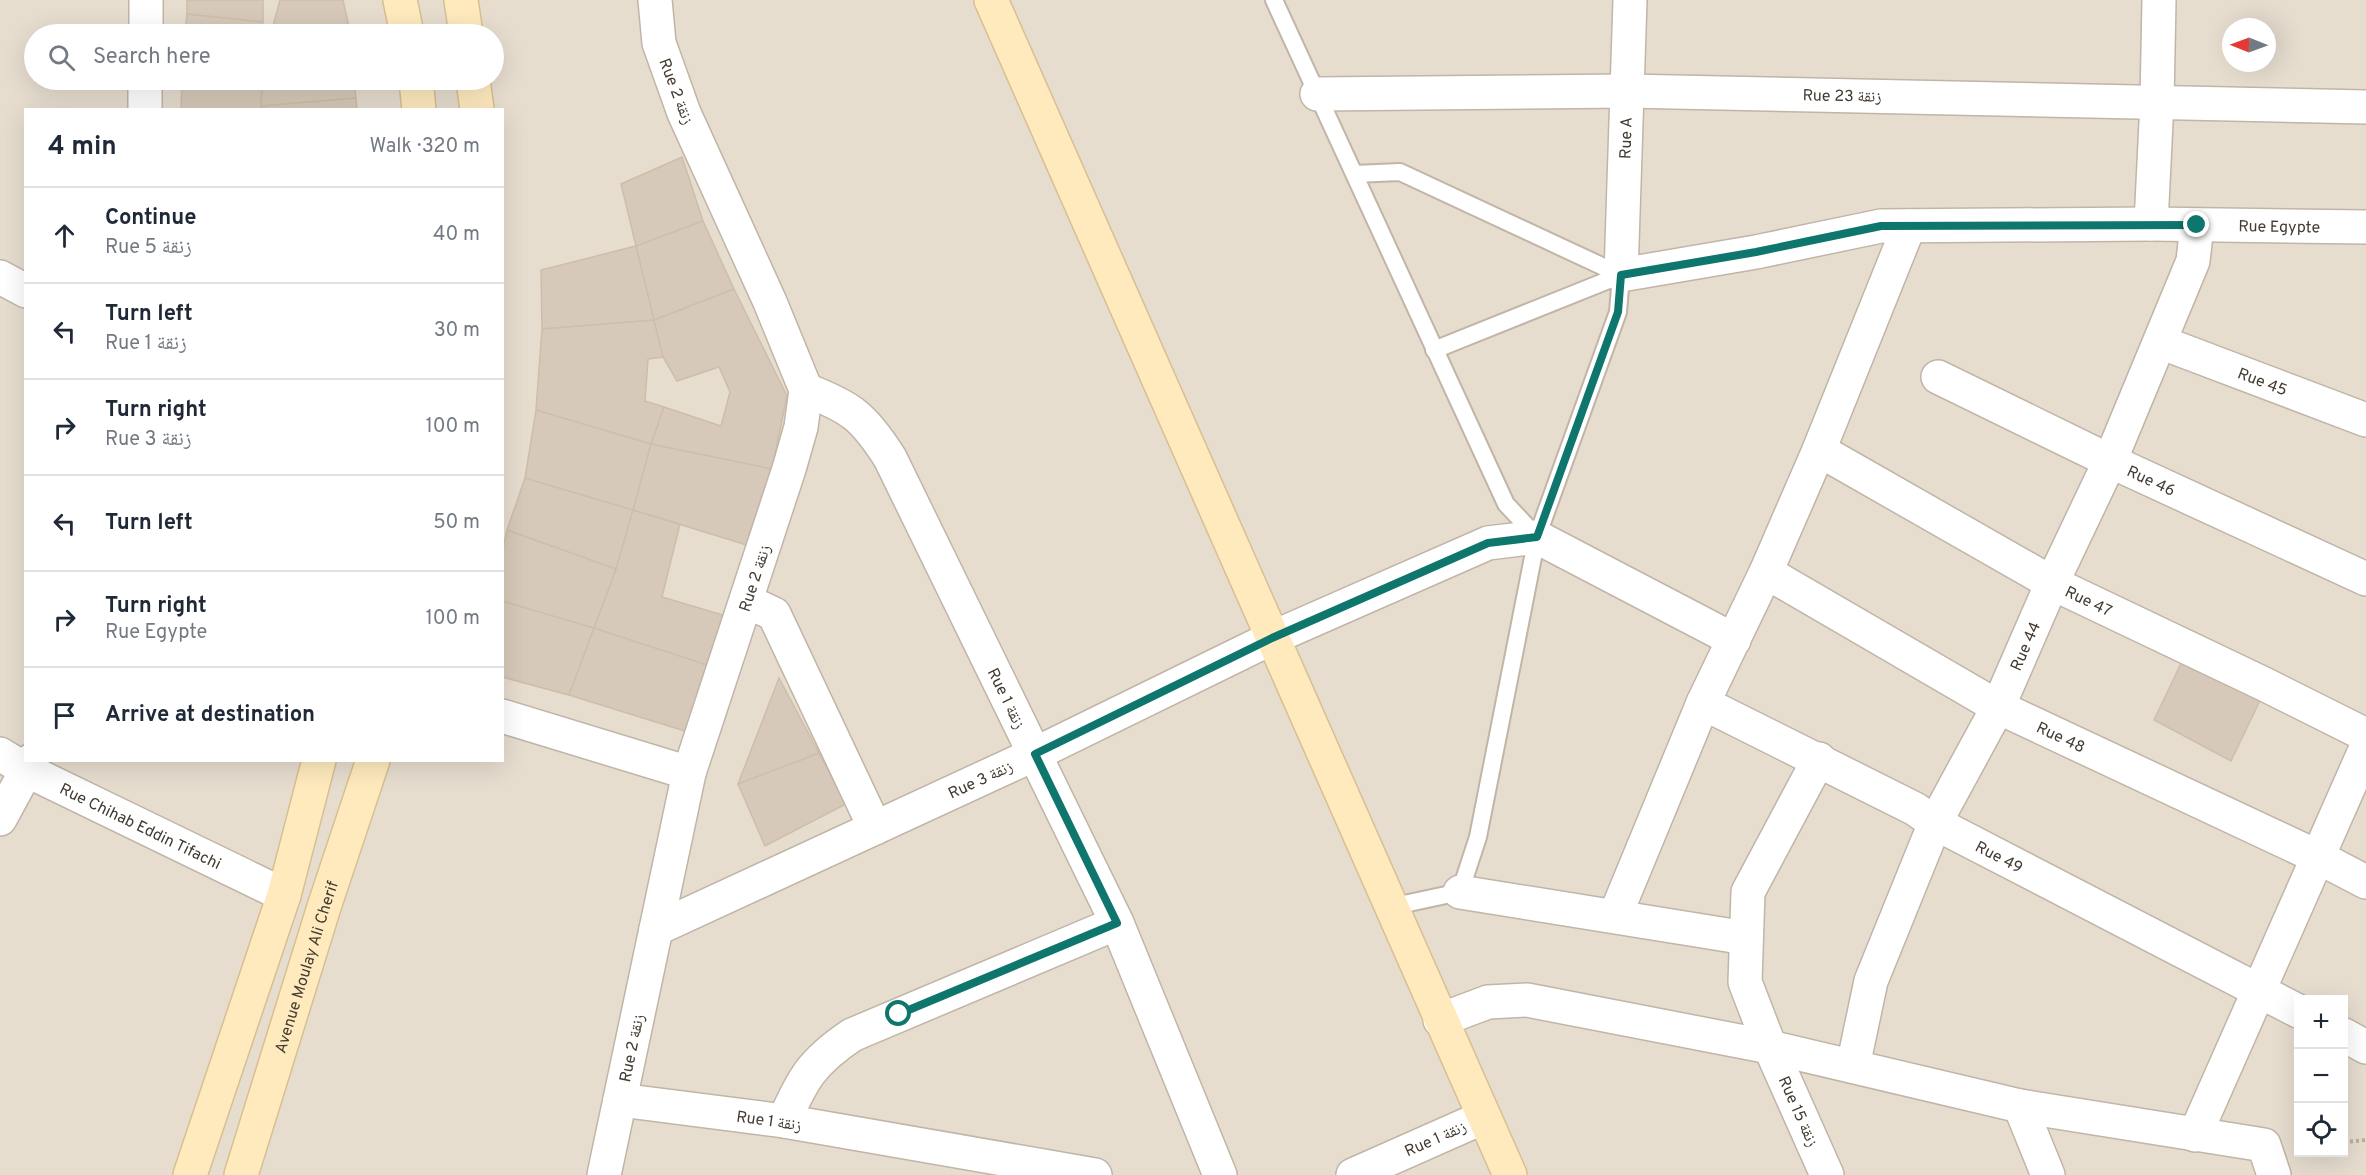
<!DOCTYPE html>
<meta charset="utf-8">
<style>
body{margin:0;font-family:Overpass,"Noto Naskh Arabic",sans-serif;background:#f2f2f3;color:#1f2937}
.controls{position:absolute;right:18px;bottom:18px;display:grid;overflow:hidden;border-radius:0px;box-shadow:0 6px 24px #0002}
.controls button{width:54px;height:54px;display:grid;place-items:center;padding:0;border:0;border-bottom:2px solid #e0e1e3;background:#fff;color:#1f2937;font:30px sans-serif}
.compass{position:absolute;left:2222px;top:18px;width:54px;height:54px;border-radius:50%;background:#fff;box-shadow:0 6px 24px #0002;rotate:271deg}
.stop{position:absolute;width:18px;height:18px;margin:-14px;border:4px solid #0f766e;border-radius:50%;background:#fff}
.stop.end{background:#0f766e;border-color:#fff;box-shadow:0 2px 6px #0008}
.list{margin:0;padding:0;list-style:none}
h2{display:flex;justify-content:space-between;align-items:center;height:78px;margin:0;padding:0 24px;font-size:26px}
h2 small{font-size:20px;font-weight:400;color:#747a83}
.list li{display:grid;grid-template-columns:39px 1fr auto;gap:18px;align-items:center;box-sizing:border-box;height:96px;padding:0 24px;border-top:2px solid #e0e1e3}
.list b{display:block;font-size:22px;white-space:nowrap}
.list p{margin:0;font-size:20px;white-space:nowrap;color:#747a83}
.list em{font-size:20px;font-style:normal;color:#747a83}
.icon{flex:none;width:33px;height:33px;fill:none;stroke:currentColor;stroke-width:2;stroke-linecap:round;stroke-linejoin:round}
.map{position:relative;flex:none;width:2366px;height:1175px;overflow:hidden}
.search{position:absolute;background:#fff;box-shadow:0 6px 24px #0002;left:24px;top:24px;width:480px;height:66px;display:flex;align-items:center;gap:15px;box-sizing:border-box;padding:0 21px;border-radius:33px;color:#747a83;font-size:22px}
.panel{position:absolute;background:#fff;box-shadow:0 6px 24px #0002;left:24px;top:108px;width:480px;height:654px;border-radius:0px}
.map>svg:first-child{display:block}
.residential{fill:#e6ddcf;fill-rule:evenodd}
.building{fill:#d6c9b9;stroke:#cebda9;stroke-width:1.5}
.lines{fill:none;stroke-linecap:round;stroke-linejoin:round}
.lane-casing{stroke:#c0b5a7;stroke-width:20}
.street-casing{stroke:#c0b5a7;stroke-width:36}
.secondary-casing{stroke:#d7bf91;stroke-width:36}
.path{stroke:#bfad94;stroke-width:4;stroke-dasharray:3 3;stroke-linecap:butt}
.lane{stroke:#fff;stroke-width:16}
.street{stroke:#fff;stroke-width:33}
.secondary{stroke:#ffeabe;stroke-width:33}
.route{stroke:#0f766e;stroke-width:8}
.labels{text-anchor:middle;stroke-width:5;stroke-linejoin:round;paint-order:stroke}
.street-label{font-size:16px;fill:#433b32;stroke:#fff}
</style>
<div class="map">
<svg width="2366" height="1175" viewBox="0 0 2366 1175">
<rect width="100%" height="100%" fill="#f2ebe1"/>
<!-- residential -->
<path class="residential" d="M 0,0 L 2366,0 L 2366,1175 L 0,1175 ZM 2231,27 L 2267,27 L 2267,63 L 2231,63 ZM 34,34 L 494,34 L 494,80 L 34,80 ZM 26,110 L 502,110 L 502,760 L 26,760 ZM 2298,1000 L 2344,1000 L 2344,1152 L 2298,1152 Z"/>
<!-- building -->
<path class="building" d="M 187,0 L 263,0 L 263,22 L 187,14 Z
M 280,0 L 343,0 L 349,27 L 273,26 Z
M 187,14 L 263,22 L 262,34 L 185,34 Z
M 289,26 L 349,27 L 350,34 L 289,34 Z
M 182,80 L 262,80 L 261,110 L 181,110 Z
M 262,80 L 354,80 L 356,98 L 261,106 Z
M 356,98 L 357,110 L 261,110 L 261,106 Z
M 682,157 L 703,221 L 636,246 L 621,184 Z
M 703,221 L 734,289 L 654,320 L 636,246 Z
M 636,246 L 654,320 L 542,329 L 541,270 Z
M 734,289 L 787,396 L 772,469 L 651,444 L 664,407 L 721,426 L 730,392 L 719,367 L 677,381 L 663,357 L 654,320 Z
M 654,320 L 663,357 L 648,359 L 645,401 L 664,407 L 651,444 L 536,410 L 542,329 Z
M 536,410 L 651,444 L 633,510 L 525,478 Z
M 651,444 L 772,469 L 750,546 L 633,510 Z
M 525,478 L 633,510 L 616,569 L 507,530 Z
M 633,510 L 680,524 L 662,597 L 726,616 L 707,665 L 594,628 L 616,569 Z
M 507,530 L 616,569 L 594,628 L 502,601 L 502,553 Z
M 502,601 L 594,628 L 569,695 L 502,677 Z
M 594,628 L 707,665 L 688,732 L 569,695 Z
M 2187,651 L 2267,686 L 2231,761 L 2154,720 Z
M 779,678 L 819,753 L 738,784 Z
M 819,753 L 846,804 L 765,846 L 738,784 Z"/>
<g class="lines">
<defs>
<path id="lane" d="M 1274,0 L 1506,504 L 1537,537
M 1354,174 L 1400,172 L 1621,275
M 1434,350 L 1621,275
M 1390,907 L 1460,892 L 1478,837 L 1537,537 L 1618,312 L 1621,275"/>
<g id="street">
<path id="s1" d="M 1630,0 L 1621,275 L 1756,252 L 1881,226 L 2151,224 L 2366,227"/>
<path d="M 146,34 L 146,0"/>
<path d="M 1317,94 L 1627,91 L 2366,107"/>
<path d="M 145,110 L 145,80"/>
<path d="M 2151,224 L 2157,102 L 2159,0"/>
<path d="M 0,277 L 26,291"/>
<path id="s2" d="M 2160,342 L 2366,420"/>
<path id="s3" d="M 1938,377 L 2110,461 L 2366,579"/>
<path d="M 806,390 C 851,407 864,417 890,458 L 1117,923 L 1220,1175"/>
<path id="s4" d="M 1819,450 L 2052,583 L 2264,684 L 2366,735"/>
<path id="s5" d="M 1766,572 L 1998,707 L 2318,857 L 2366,882"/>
<path d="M 746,601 L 774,614 L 875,828"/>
<path id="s6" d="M 1703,703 L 1915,809 L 1935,823 L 2298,1011"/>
<path d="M 502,716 L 689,773"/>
<path id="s7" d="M 0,754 L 26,770 L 284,895"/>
<path d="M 1819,759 L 1748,892 L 1745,982 L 1770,1047 L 1827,1175"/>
<path d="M 0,819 L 32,760"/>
<path d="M 1460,892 L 1746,938"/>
<path d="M 1615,916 L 1703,703 L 1766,572 L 1819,450 L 1909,226"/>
<path d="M 656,929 L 1035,754 L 1272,638 L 1488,543 L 1537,537 L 1734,640"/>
<path d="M 1440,1020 L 1488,1002 L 1527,1000 L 1770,1047 L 2020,1106 L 2264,1145 L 2274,1175"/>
<path d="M 2344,1035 L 2366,1047"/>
<path id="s8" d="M 1853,1066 L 1871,981 L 1935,823 L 1998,707 L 2052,583 L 2110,461 L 2193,261 L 2197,225"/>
<path d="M 620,1100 L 784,1121 L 1095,1175"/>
<path d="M 2020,1106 L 2048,1175"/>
<path d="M 784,1121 C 803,1078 812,1062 852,1035 L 1117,923"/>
<path d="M 2195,1135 L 2366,748"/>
<path d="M 604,1175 L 689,773 L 789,469 L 801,427 L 806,390 L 770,302 L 684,113 L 659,43 L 655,0"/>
<path d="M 1353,1175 L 1484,1117"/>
</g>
<g id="secondary">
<path d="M 400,0 L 407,34"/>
<path d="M 461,0 L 466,34"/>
<path d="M 991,0 L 1510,1175"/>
<path d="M 416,80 L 419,110"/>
<path d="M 473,80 L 477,110"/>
<path d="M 190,1175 L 284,895 L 319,760"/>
<path id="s9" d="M 241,1175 L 324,907 L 373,760"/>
</g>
</defs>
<!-- lane casing -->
<use href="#lane" class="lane-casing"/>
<!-- street casing -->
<use href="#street" class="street-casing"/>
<!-- secondary casing -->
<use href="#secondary" class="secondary-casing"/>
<!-- path -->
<path class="path" d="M 2344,1142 L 2366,1140"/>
<!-- lane -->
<use href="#lane" class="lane"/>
<!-- street -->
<use href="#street" class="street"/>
<!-- secondary -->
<use href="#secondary" class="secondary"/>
</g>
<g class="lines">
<!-- route -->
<path class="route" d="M 899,1014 L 1117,923 L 1035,754 L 1272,638 L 1488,543 L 1537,537 L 1618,312 L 1621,275 L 1756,252 L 1881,226 L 2197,225"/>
</g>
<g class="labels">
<!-- street labels -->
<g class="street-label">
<text transform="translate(677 91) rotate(69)" y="6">Rue 2 زنقة</text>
<text transform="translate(1842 95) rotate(1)" y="6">Rue 23 زنقة</text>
<text transform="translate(1625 138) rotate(-88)" y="6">Rue A</text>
<text dy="6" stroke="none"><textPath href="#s1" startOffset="938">Rue Egypte</textPath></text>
<text dy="6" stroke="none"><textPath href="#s2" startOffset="110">Rue 45</textPath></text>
<text dy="6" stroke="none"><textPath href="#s3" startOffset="237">Rue 46</textPath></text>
<text transform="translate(754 578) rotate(-72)" y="6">Rue 2 زنقة</text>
<text dy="6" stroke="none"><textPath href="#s4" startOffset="309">Rue 47</textPath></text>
<text dy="6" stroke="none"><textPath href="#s8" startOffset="456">Rue 44</textPath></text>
<text transform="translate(1007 698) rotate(64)" y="6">Rue 1 زنقة</text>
<text dy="6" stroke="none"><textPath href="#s5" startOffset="338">Rue 48</textPath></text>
<text transform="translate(980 779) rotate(-25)" y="6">Rue 3 زنقة</text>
<text dy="6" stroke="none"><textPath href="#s7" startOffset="158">Rue Chihab Eddin Tifachi</textPath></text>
<text dy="6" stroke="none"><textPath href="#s6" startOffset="334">Rue 49</textPath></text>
<text dy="6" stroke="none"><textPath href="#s9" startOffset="218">Avenue Moulay Ali Cherif</textPath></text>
<text transform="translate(631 1048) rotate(-78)" y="6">Rue 2 زنقة</text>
<text transform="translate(1799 1111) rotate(66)" y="6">Rue 15 زنقة</text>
<text transform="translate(769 1120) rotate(8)" y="6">Rue 1 زنقة</text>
<text transform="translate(1435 1138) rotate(-24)" y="6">Rue 1 زنقة</text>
</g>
</g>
</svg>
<div class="controls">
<button>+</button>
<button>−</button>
<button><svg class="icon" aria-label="locate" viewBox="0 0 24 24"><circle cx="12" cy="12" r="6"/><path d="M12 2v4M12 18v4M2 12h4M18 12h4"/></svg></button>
</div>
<svg class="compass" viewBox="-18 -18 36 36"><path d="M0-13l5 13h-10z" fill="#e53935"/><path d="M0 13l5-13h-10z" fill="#747a83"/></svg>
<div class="stop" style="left:899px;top:1014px"></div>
<div class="stop end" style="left:2197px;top:225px"></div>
<div class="search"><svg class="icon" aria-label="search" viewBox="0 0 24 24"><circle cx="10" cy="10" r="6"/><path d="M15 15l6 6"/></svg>Search here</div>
<section class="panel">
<h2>4 min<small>Walk · 320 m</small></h2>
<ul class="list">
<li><svg class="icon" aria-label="ahead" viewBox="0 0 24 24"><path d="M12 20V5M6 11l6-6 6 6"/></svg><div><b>Continue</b><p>Rue 5 زنقة</p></div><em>40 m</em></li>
<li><svg class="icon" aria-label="left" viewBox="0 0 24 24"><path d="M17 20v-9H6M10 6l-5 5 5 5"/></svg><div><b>Turn left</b><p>Rue 1 زنقة</p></div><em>30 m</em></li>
<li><svg class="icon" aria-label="right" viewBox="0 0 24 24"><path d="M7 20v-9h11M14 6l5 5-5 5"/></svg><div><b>Turn right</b><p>Rue 3 زنقة</p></div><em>100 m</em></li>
<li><svg class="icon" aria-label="left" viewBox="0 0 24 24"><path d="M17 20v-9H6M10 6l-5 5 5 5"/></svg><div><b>Turn left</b></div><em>50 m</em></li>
<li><svg class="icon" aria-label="right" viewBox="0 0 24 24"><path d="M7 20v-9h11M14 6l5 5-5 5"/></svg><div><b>Turn right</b><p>Rue Egypte</p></div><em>100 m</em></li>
<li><svg class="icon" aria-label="arrive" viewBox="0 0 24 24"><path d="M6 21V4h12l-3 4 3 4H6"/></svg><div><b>Arrive at destination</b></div></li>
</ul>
</section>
</div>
